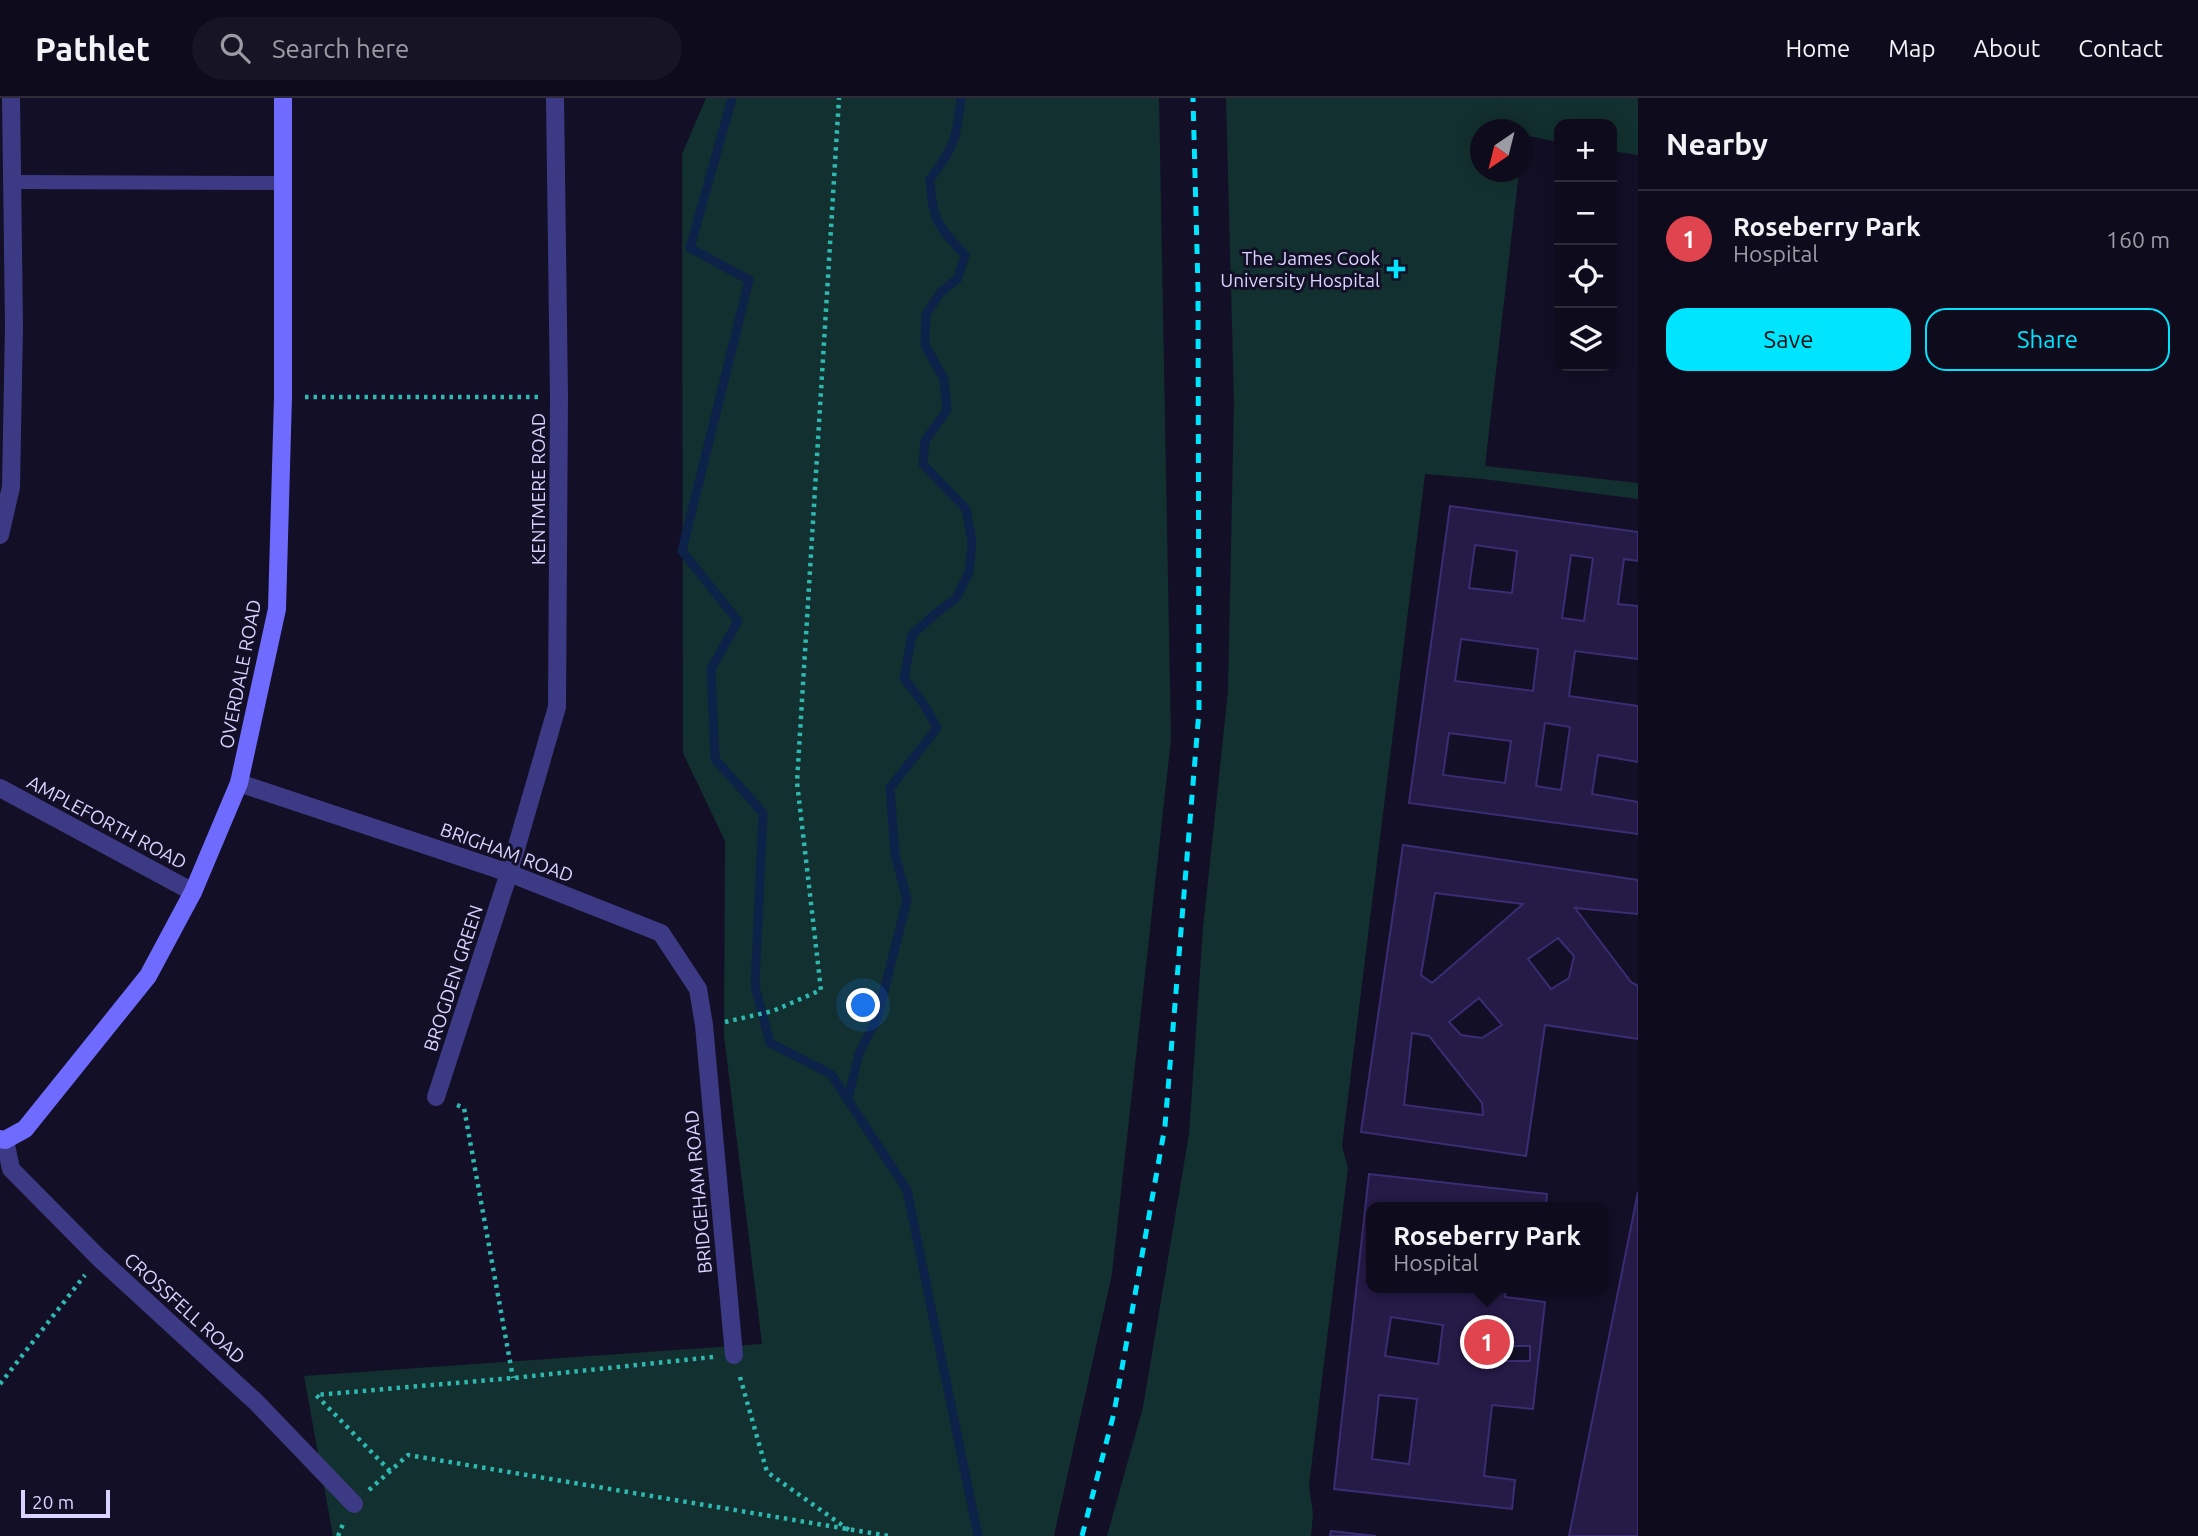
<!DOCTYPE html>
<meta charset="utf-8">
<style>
body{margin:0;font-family:Ubuntu,sans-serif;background:#171425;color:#f1f3f6}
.controls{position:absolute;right:21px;top:21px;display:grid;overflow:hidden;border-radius:14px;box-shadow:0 4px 18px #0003}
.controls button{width:63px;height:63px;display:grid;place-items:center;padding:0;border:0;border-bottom:2px solid #2e2b3b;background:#0e0b1c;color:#f1f3f6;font:35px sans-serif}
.compass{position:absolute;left:1470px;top:21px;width:63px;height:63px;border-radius:50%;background:#0e0b1c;box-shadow:0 4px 18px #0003;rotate:215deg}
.scale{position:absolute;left:21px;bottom:18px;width:89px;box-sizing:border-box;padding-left:7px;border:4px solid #d9d4ff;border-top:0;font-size:19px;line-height:24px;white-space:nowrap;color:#d9d4ff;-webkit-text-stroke:5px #130f26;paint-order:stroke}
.you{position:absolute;left:864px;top:908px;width:24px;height:24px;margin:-18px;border:5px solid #fff;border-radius:50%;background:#1a73e8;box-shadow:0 0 0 10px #1a73e833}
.badge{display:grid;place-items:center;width:46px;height:46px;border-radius:50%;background:#00e5ff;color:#fff;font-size:23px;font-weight:700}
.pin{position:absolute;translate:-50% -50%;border:4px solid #fff;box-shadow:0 2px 7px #0006}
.popup{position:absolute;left:1366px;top:1104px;width:242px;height:91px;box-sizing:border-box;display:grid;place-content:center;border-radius:14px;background:#0e0b1c;filter:drop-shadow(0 2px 5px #0005);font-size:23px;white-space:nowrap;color:#9b9ba3}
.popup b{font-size:26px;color:#f1f3f6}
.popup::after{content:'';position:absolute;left:50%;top:100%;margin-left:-14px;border:14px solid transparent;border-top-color:#0e0b1c}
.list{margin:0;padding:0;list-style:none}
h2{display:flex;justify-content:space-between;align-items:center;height:91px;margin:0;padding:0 28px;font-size:30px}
h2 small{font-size:23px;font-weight:400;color:#9b9ba3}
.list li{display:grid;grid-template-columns:46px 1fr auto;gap:21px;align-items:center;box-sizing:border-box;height:98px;padding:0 28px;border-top:2px solid #2e2b3b}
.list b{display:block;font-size:26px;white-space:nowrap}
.list p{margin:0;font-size:23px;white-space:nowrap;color:#9b9ba3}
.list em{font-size:23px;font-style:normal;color:#9b9ba3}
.actions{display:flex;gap:14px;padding:21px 28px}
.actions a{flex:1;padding:16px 0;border:2px solid #00e5ff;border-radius:21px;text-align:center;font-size:24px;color:#00e5ff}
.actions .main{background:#00e5ff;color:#111}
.icon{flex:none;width:38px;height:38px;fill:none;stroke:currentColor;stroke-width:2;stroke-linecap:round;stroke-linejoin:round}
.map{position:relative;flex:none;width:1638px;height:1438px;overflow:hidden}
header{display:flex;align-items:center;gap:42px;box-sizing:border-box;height:98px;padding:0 35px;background:#0e0b1c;border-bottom:2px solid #2e2b3b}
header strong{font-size:33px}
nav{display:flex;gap:38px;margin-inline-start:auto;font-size:24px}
.search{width:490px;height:63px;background:#171425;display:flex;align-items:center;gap:18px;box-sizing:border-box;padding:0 24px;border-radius:38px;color:#9b9ba3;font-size:26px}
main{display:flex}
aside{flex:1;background:#0e0b1c}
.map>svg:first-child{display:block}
.green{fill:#12302f}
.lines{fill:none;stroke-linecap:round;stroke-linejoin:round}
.stream{stroke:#0c2248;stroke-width:9}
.building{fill:#241b47;stroke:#3b2d73;stroke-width:2;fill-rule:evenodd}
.path{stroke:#2fb8b0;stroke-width:4.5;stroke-dasharray:3.5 5;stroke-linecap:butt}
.lane{stroke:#3d3a85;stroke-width:14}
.street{stroke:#3d3a85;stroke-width:18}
.secondary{stroke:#6f6bff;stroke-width:18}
.rail{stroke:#00e5ff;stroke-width:5;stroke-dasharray:10 9;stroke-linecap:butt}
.poi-dot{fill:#00e5ff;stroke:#130f26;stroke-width:2.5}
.labels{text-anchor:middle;stroke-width:6;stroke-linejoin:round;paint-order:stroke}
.poi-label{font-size:19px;fill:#d9d4ff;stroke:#130f26;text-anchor:end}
.street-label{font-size:19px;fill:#d9d4ff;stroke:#130f26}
</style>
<header>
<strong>Pathlet</strong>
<div class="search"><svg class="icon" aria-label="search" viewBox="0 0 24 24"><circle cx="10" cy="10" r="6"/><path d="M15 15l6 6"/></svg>Search here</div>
<nav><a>Home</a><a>Map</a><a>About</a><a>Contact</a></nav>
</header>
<main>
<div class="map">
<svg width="1638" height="1438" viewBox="0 0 1638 1438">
<rect width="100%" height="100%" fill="#130f26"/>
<!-- green -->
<path class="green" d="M 706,0 L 1159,0 L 1171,641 L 1112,1176 L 1054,1438 L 333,1438 L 304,1278 L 762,1246 L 724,938 L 725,743 L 683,655 L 682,56 Z
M 1226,0 L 1638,0 L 1638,57 L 1612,53 L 1612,26 L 1559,26 L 1559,44 L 1523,37 L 1522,32 L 1480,32 L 1480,74 L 1519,74 L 1485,368 L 1638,385 L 1638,401 L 1483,381 L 1425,376 L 1342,1048 L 1348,1070 L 1309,1387 L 1313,1416 L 1311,1438 L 1107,1438 L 1143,1309 L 1189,1036 L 1203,830 L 1228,593 L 1234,303 Z"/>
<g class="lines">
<!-- stream -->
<path class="stream" d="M 732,0 L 690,150 L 749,182 L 682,453 L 738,523 L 711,571 L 715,661 L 763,715 L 755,888 L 770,945 L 831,976 L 907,1092 L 978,1438
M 848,1001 L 859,955 L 877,921 L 907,802 L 895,756 L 890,690 L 937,630 L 925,608 L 904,580 L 912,537 L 934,517 L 957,499 L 969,474 L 972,444 L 966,411 L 923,366 L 925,343 L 947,312 L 944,281 L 925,247 L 926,216 L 941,194 L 958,180 L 965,157 C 938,129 932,121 930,81 C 954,51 957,38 961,0"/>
</g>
<!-- building -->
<path class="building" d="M 1450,408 L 1638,434 L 1638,463 L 1624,461 L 1618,506 L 1638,508 L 1638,561 L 1575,553 L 1569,598 L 1638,608 L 1638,664 L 1598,657 L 1592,696 L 1638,704 L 1638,736 L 1409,705 ZM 1475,447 L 1517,453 L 1512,495 L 1469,490 ZM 1571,457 L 1593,460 L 1584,523 L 1562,520 ZM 1461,541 L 1538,551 L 1533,593 L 1455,583 ZM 1545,625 L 1570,629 L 1561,692 L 1536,688 ZM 1449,635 L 1511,643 L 1505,685 L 1443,677 Z
M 1403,747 L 1638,782 L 1638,816 L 1575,810 L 1631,884 L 1638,888 L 1638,941 L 1545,927 L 1526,1058 L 1361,1034 ZM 1435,795 L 1523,806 L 1432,885 L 1421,877 ZM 1558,840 L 1574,858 L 1569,880 L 1551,891 L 1528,861 ZM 1479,900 L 1502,927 L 1482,940 L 1461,937 L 1449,924 ZM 1412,935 L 1429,938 L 1482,1005 L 1483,1017 L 1404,1007 Z
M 1369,1076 L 1547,1096 L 1546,1109 L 1372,1109 L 1372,1190 L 1506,1190 L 1505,1199 L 1545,1204 L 1533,1311 L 1492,1307 L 1484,1378 L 1515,1382 L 1512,1411 L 1334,1391 ZM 1391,1219 L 1443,1227 L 1438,1266 L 1385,1258 ZM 1503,1248 L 1530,1248 L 1530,1263 L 1503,1263 ZM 1379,1297 L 1417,1301 L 1409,1366 L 1372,1361 Z
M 1638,1094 L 1638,1438 L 1569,1438 Z
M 1331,1433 L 1376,1438 L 1330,1438 Z"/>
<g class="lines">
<!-- path -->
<path class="path" d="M 305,299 L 538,299
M 725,924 L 773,913 L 821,892 L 797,684 L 839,0
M 457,1007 L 464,1010 L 513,1280
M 740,1279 L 767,1374 L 849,1432
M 0,1286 L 85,1177
M 390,1373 L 316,1297 L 513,1280 L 713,1259
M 369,1392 L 408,1357 L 889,1438
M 338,1438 L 343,1426"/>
<!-- lane -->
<path class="lane" d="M 12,84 L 283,85"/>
<!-- street -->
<path class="street" d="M 0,437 L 11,389 L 14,228 L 11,0
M 239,685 L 509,775 L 661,835 L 698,891 L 704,927 L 734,1257
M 0,690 L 193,794
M 436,999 L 509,775 L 557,609 L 559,299 L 555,0
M 5,1042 L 11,1071 L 99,1160 L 256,1304 L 354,1406"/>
<!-- secondary -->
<path class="secondary" d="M 0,1041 L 5,1042 L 25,1031 L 148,878 L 193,794 L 239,685 L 277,511 L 283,299 L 283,0"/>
<!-- rail -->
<path class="rail" d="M 1082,1438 L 1114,1315 L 1165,1028 L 1199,613 L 1198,190 L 1193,0"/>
</g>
<!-- markers -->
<path class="poi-dot" d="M1392.5 160.5h7v7h7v7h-7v7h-7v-7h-7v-7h7z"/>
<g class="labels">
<!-- poi labels -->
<g class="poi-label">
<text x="1380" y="167">The James Cook<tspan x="1380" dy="22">University Hospital</tspan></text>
</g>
<!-- street labels -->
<g class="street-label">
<text transform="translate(538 391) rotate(-90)" y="7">KENTMERE ROAD</text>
<text transform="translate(240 576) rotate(-79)" y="7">OVERDALE ROAD</text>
<text transform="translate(107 724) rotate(28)" y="7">AMPLEFORTH ROAD</text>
<text transform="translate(507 754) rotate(20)" y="7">BRIGHAM ROAD</text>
<text transform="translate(453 880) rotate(-72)" y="7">BROGDEN GREEN</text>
<text transform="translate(698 1094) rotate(-95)" y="7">BRIDGEHAM ROAD</text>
<text transform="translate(185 1210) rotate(42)" y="7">CROSSFELL ROAD</text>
</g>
</g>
</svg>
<div class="controls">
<button>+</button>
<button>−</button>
<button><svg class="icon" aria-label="locate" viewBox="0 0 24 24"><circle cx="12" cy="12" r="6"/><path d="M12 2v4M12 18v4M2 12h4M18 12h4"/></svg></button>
<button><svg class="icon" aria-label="layers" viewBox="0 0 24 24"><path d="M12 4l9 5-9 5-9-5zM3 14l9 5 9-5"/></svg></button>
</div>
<svg class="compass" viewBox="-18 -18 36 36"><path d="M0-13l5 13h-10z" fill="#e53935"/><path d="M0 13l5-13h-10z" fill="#9b9ba3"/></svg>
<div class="scale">20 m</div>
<div class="you"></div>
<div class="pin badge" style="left:1487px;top:1244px;background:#e0444e">1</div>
<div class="popup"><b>Roseberry Park</b>Hospital</div>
</div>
<aside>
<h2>Nearby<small></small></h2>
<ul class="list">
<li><span class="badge" style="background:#e0444e">1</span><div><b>Roseberry Park</b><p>Hospital</p></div><em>160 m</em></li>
</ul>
<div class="actions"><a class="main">Save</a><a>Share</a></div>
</aside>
</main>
